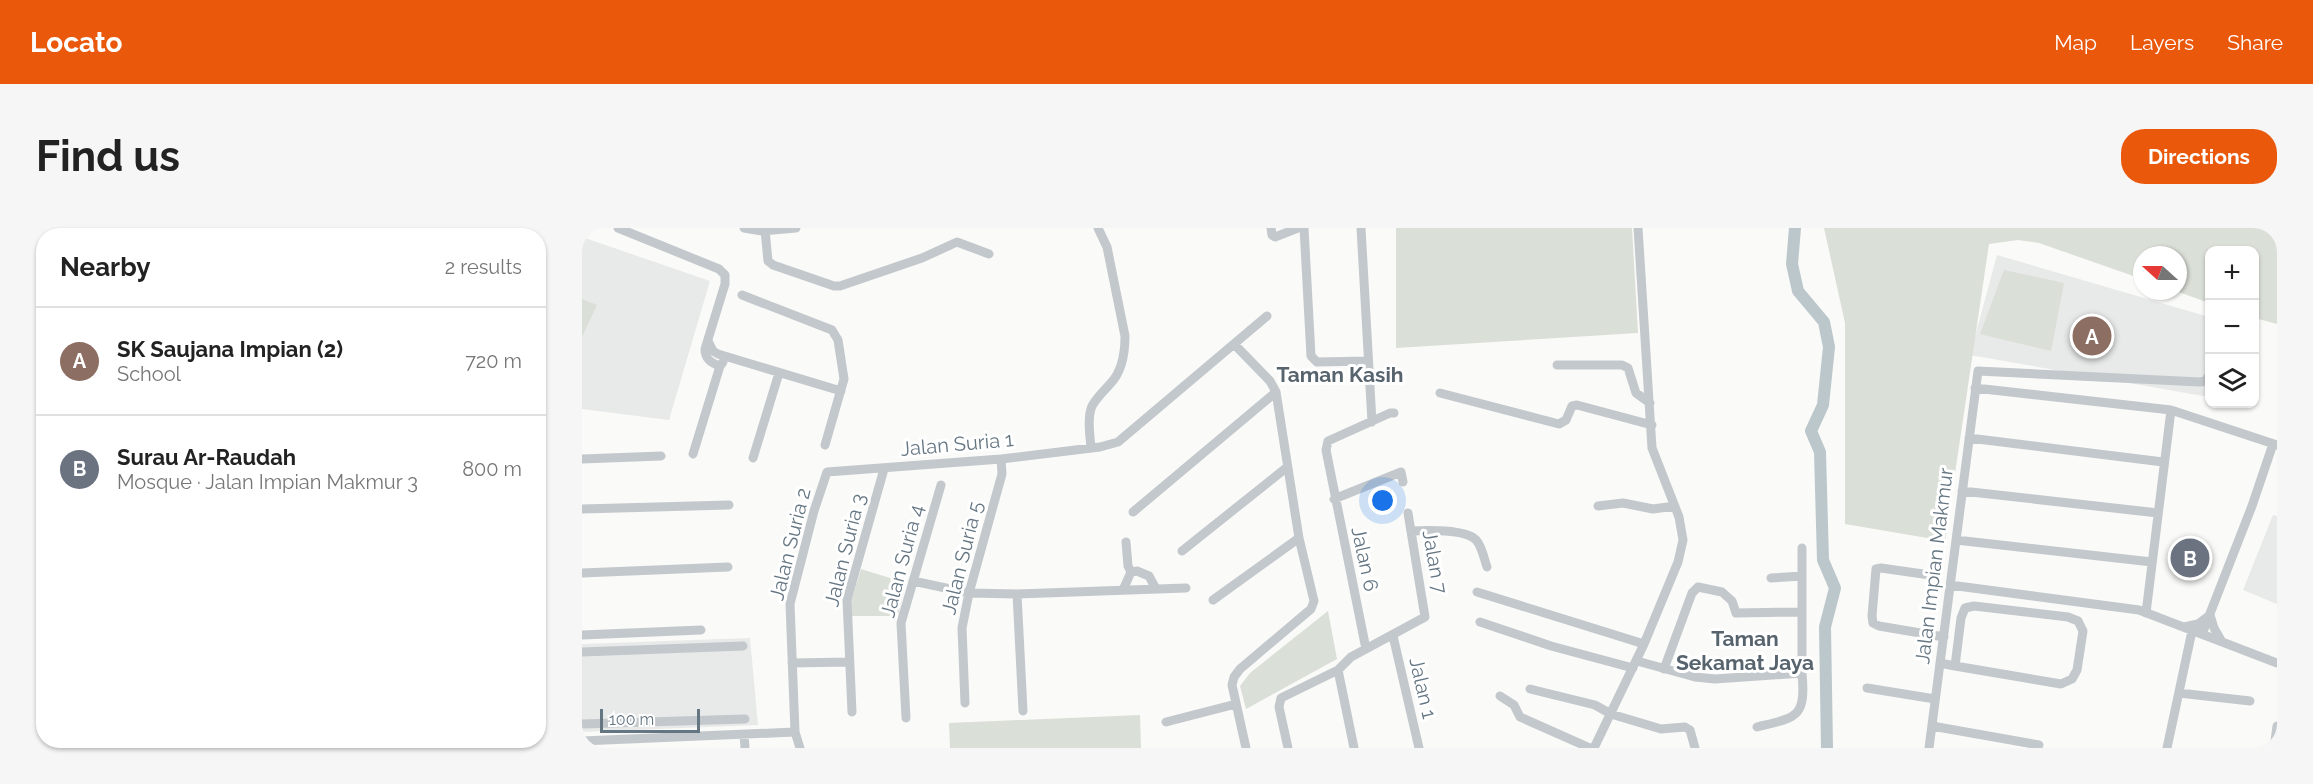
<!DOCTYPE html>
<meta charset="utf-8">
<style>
body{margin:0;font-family:Raleway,sans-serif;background:#f6f6f6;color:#222}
.controls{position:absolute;right:18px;top:18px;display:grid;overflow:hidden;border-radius:12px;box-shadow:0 2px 4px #0004}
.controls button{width:54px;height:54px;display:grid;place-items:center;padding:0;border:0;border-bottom:2px solid #e0e0e0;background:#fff;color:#222;font:30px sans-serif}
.compass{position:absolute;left:1551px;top:18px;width:54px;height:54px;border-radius:50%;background:#fff;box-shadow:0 2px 4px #0004;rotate:291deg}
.scale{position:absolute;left:18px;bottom:15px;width:100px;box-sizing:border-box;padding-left:6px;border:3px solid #657683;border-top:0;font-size:16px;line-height:21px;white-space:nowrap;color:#657683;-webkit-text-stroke:4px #fff;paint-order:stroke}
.you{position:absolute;left:801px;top:273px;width:21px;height:21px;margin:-15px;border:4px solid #fff;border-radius:50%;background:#1a73e8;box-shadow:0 0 0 9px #1a73e833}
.badge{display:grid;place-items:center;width:39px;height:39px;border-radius:50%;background:#ea580c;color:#fff;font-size:20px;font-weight:700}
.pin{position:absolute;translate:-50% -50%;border:3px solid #fff;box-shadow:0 2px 6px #0006}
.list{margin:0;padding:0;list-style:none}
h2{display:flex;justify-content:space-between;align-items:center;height:78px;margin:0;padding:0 24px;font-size:26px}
h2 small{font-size:20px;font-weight:400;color:#767676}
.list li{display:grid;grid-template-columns:39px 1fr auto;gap:18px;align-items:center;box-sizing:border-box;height:108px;padding:0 24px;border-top:2px solid #e0e0e0}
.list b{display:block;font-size:22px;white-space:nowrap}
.list p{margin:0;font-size:20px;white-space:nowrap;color:#767676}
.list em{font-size:20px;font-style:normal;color:#767676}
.icon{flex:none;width:33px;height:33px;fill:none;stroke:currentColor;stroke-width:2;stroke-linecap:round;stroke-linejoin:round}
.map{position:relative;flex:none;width:1695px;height:520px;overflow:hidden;border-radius:24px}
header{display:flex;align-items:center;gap:36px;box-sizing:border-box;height:84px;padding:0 30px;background:#ea580c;color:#fff}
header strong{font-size:28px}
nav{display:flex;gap:33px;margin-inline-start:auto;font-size:21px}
.intro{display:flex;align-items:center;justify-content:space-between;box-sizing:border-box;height:144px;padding:0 36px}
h1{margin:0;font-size:42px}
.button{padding:15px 27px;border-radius:24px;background:#ea580c;color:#fff;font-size:21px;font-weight:700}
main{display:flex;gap:36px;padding:0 36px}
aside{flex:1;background:#fff;border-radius:24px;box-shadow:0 2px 4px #0004}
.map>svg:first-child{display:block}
.built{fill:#e8e9e9}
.green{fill:#dadfd7}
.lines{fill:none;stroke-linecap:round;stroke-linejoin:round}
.river{stroke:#bbc7cb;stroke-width:12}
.minor{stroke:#c3c8cc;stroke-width:9}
.labels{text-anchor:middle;stroke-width:6;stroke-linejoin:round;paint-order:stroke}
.street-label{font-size:20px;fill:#657683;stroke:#fff}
.neighbourhood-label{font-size:21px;font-weight:bold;fill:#57646e;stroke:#fff}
</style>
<header>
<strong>Locato</strong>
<nav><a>Map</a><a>Layers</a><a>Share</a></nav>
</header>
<div class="intro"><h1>Find us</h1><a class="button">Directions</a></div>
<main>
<aside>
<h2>Nearby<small>2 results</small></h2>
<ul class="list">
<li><span class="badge" style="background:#8d6e63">A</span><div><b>SK Saujana Impian (2)</b><p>School</p></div><em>720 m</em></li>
<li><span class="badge" style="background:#6b7280">B</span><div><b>Surau Ar-Raudah</b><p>Mosque · Jalan Impian Makmur 3</p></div><em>800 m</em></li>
</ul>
</aside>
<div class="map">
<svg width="1695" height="520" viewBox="0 0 1695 520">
<rect width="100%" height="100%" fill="#fafaf8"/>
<!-- built -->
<path class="built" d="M 0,9 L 128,53 L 87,192 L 0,181 Z
M 1415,27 L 1627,89 L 1627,169 L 1388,127 Z
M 1691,287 L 1695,288 L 1695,376 L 1661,362 Z
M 168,410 L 176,497 L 0,504 L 0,416 Z"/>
<!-- green -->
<path class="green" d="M 814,0 L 1050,0 L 1056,105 L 814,120 Z
M 1242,0 L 1695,0 L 1695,96 L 1673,90 L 1672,22 L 1628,22 L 1627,75 L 1594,63 L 1596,63 L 1596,27 L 1560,27 L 1560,51 L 1457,15 L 1436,12 L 1407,16 L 1363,313 L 1263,296 L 1263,95 Z
M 1422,42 L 1482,55 L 1469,123 L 1398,106 Z
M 0,71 L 15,77 L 0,109 Z
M 279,341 L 324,355 L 316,388 L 270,388 L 269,374 Z
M 746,383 L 755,431 L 664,481 L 658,458 L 668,445 Z
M 558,487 L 559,520 L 368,520 L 367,495 Z"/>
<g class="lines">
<!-- river -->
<path class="river" d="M 1213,0 L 1210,36 L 1216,63 L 1242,94 L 1247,119 L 1241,177 L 1229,203 L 1238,224 L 1241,332 L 1253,360 L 1243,399 L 1245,520"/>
<!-- minor -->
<path class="minor" d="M 36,0 L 137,41 L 143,47 L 143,56 L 123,121 C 123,131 129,135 138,138
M 162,0 L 180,3 L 214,0
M 689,0 L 690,7 L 693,9 L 716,0
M 722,0 L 729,128 L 735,134 L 786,133
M 779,0 L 790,194
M 183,2 L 186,33 L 191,37 L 252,58 L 258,58 L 340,30 L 375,14 L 407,26
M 160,67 L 250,102 L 256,112 L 262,151 L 243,217
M 126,113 L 131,123 L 136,126 L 259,163
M 652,116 L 688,153 L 694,164 L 717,310 L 732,373 L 729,381 L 658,441 L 652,449 L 650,457 L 664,520
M 975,137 L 1040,137 L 1046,140 L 1054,165 L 1068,175
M 1393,160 L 1589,182 L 1695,217
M 858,165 L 977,196 L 984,192 L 990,178 L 995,177 L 1070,197
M 1387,210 L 1581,234
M 509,220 C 508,207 505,190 510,178 C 515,169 522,163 528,156 C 540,144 543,125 543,108 L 525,19 L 516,0
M 111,226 L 138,138 L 141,134
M 171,230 L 197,145
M 0,231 L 79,228
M 1380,263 L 1576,285
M 752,271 L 819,244 L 821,254
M 1016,278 L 1041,275 L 1071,281 L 1093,278
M 0,281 L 147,277
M 551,284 L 694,164
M 829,303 C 844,302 884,301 894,312 C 900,318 902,331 905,339
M 1374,312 L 1570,334
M 544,314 L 546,338 L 549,344
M 600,323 L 704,240
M 0,345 L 146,339
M 1348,347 L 1299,340 L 1294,341 L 1290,388 L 1291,395 L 1297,398 L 1362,409
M 1189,350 L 1220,348
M 331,353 L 387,365 L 435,366 L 604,360
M 1368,357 L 1557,382 L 1695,435
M 541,362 L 549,344 L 555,343 L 567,348 L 574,361
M 895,364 L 1062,416
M 435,366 L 441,483
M 631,372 L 717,310
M 1564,385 L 1589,182
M 898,394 L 969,418 L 1051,440
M 1602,399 L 1616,396 L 1628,387 L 1632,400 L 1640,414
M 1620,406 L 1670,278 L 1691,216
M 0,407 L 119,402
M 811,408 L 837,520
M 784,421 L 744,222 L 746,213 L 808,185 L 812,185
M 0,424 L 161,418
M 1055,433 L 1113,449 L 1133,451 L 1220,445 L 1220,320
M 210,435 L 267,434
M 1358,435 L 1373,438 L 1479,456 L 1490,451 L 1495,442 L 1501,403 L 1496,393 L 1486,389 L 1392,378 L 1383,380 L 1379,390 L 1373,438
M 1082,441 L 1110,365 L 1116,359 L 1140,364 L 1150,373 L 1154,385 L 1220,384
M 756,442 L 772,520
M 1285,460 L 1353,471
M 948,461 L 1013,477 L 1029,486 L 1079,501 L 1103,499 L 1108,502 L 1113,520
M 1597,465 L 1668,473
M 918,468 L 932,477 L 938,489 L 1008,520
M 383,475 L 380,400 L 387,365 L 420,246 L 419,231
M 270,484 L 265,372 L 302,241
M 324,490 L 319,395 L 359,257
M 584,494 L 654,476
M 0,496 L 163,491
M 1350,498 L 1457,517
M 1175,499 C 1215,489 1224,490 1220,445
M 162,507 L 163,520
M 0,513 L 213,504
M 218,520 L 213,504 L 208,376 L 232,283 L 245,244 L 419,231 L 518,219 L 536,214 L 685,88
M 706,520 L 697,479 L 699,470 L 756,442 L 769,429 L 843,389 L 826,285
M 1012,520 L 1062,416 L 1096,334 L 1101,312 L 1097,289 L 1070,220 L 1056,0
M 1347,520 L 1396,143 L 1618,154 L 1623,153 L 1628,147
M 1585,520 L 1610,403
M 1692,520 L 1695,498"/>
</g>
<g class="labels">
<!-- street labels -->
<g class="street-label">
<text transform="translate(375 216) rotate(-5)" y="7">Jalan Suria 1</text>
<text transform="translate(208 316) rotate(-76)" y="7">Jalan Suria 2</text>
<text transform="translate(263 322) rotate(-76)" y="7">Jalan Suria 3</text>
<text transform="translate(380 330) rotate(-76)" y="7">Jalan Suria 5</text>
<text transform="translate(783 331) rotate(78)" y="7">Jalan 6</text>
<text transform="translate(320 333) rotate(-75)" y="7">Jalan Suria 4</text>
<text transform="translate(853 334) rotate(80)" y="7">Jalan 7</text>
<text transform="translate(1352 338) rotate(-83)" y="7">Jalan Impian Makmur</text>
<text transform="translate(841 460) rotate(77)" y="7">Jalan 1</text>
</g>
<!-- neighbourhood labels -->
<g class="neighbourhood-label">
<text x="758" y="154">Taman Kasih</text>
<text x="1163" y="418">Taman<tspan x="1163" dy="24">Sekamat Jaya</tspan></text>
</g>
</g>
</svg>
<div class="controls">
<button>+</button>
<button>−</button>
<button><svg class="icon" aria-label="layers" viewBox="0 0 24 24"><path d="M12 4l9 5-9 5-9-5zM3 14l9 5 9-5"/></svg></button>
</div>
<svg class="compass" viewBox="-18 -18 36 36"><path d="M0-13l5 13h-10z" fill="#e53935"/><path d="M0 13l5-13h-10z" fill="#767676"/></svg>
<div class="scale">100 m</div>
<div class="you"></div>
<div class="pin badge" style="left:1510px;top:108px;background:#8d6e63">A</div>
<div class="pin badge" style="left:1608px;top:330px;background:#6b7280">B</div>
</div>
</main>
